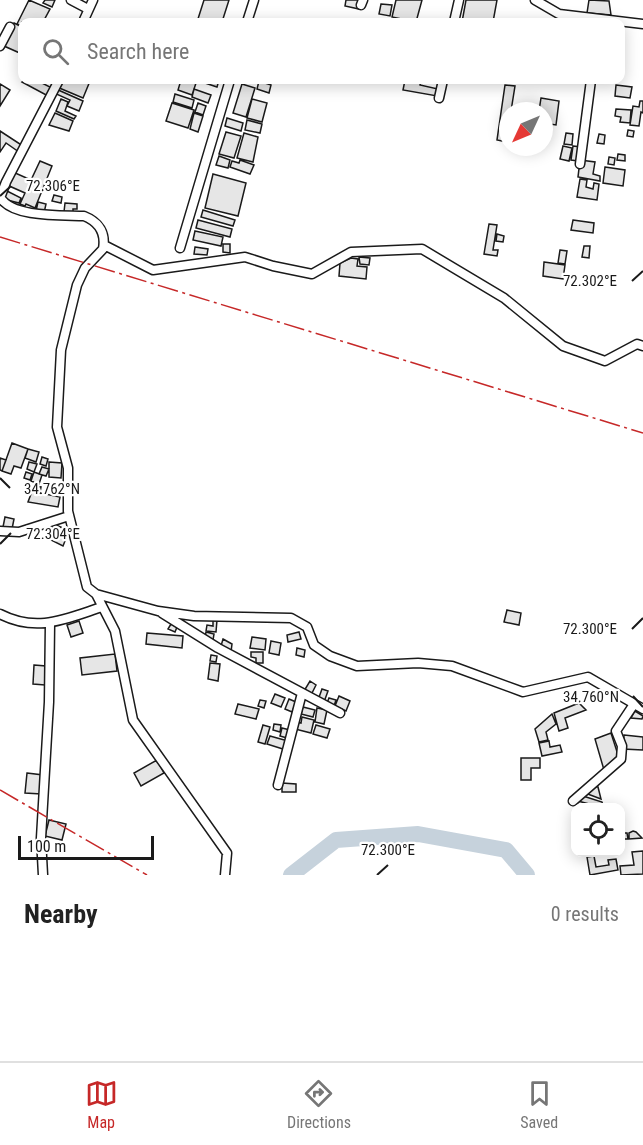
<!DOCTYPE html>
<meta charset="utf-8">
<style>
body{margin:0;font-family:"Roboto Condensed",sans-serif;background:#f2f2f2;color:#222}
.controls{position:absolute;right:18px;bottom:18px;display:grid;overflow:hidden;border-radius:12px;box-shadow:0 3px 15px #0003}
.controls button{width:54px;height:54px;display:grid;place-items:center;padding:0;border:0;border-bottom:2px solid #e0e0e0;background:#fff;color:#222;font:30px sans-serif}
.compass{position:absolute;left:499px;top:102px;width:54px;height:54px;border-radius:50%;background:#fff;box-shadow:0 3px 15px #0003;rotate:226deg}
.scale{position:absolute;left:18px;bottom:15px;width:136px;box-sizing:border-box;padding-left:6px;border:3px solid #1a1a1a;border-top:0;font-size:16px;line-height:21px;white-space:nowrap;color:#1a1a1a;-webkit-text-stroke:4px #fff;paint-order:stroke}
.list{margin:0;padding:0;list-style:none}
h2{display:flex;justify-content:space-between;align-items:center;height:78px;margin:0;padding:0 24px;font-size:26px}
h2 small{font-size:20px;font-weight:400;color:#767676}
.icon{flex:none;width:33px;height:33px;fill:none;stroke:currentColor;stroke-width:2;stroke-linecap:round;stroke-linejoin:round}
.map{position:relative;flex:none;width:643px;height:875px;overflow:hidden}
.search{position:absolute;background:#fff;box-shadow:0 3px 15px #0003;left:18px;right:18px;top:18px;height:66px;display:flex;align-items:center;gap:15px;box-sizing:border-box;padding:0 21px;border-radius:12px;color:#767676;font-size:22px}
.sheet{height:186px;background:#fff}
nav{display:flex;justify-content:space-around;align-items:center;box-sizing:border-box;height:84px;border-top:2px solid #e0e0e0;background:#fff;font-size:16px;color:#767676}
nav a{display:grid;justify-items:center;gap:3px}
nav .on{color:#c62828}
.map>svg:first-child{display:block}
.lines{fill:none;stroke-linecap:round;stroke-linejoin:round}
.river{stroke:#c6d2dc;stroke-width:16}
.building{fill:#e6e6e6;stroke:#1a1a1a;stroke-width:1.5}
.minor-casing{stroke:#1a1a1a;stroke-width:11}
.minor{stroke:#fff;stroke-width:8}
.power{stroke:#c62828;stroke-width:1.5;stroke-dasharray:21 4.5 3 4.5;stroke-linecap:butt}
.ticks{fill:none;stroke:#1a1a1a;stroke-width:2}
.ticks-label{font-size:15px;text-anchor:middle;fill:#1a1a1a;stroke:#fff;stroke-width:4.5;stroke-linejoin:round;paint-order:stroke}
</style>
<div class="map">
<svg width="643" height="875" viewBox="0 0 643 875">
<rect width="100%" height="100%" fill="#fff"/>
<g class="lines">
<!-- river -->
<path class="river" d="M 291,875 L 336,840 L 418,834 L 506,850 L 527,875"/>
</g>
<!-- building -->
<path class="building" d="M 29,0 L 50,9 L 43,22 L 22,22 L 22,26 L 17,24 Z
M 45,0 L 55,0 L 52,7 L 43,3 Z
M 204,0 L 229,0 L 222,22 L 197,22 Z
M 346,0 L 361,0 L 359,9 L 345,6 Z
M 396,0 L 422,0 L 416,22 L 392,17 Z
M 466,0 L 497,0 L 493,22 L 462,22 Z
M 589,0 L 609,1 L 611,15 L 587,13 Z
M 381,4 L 392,5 L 390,16 L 379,14 Z
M 14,23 L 22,27 L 22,54 L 4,46 Z
M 24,80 L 36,80 L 52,88 L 48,96 L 22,82 Z
M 60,80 L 86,80 L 90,81 L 83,98 L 57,87 Z
M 181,80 L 196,83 L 192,95 L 178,90 Z
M 196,80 L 219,80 L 217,87 Z
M 405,80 L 421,80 L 420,85 L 438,89 L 437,96 L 403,90 Z
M 259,81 L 271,85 L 269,93 L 257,89 Z
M 0,84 L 10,90 L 0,106 Z
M 242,84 L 255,88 L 246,117 L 233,113 Z
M 505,85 L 515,86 L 511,111 L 508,111 L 507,142 L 497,140 Z
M 616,85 L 632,87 L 630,98 L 615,96 Z
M 56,89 L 83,101 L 79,111 L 67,106 L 70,100 L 54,93 Z
M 194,89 L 211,95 L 208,103 L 192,97 Z
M 175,94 L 194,100 L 192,108 L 173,102 Z
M 541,98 L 559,101 L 556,125 L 544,123 L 544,111 L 539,111 Z
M 61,99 L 68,102 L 65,111 L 76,116 L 74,119 L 56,111 Z
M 252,99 L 267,103 L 262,122 L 247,118 Z
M 640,101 L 643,101 L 643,113 L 641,112 L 639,126 L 630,125 L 633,106 L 639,107 Z
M 172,103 L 194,110 L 188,128 L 166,121 Z
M 198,103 L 206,106 L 203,115 L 195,112 Z
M 616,109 L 631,110 L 630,123 L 620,122 L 621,117 L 615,116 Z
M 55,113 L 73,121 L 69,131 L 49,125 Z
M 194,113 L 203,116 L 198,132 L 190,129 Z
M 227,118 L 243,123 L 241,131 L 225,126 Z
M 247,120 L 262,124 L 260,133 L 245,130 Z
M 628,130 L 634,131 L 633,137 L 627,136 Z
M 0,131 L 23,146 L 19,152 L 6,143 L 0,152 Z
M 226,132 L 241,136 L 234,158 L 219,154 Z
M 244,133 L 258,137 L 253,162 L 237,158 Z
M 566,133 L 573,134 L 572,145 L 564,144 Z
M 599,134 L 605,135 L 604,144 L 597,143 Z
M 563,146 L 572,148 L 569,161 L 560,159 Z
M 573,146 L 581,147 L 578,161 L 571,160 Z
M 618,154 L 625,155 L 625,161 L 617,160 Z
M 219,156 L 230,160 L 228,168 L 216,165 Z
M 609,157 L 615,158 L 614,165 L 608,164 Z
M 240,160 L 254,165 L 250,174 L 230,167 L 232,161 L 239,163 Z
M 580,160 L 595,162 L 593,174 L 600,176 L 600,181 L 578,177 Z
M 40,161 L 52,166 L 35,208 L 26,204 L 25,206 L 20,204 L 25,193 L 7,185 L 13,172 L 31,180 Z
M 605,167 L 625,170 L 623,186 L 603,183 Z
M 213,174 L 246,183 L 238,216 L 205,208 Z
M 580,179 L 587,180 L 586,187 L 593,189 L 594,183 L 599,184 L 597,200 L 577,197 Z
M 7,191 L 21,198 L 19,203 L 3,199 Z
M 54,195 L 62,197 L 61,203 L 52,201 Z
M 38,202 L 46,204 L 44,213 L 36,211 Z
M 65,203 L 77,204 L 77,209 L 73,209 L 73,213 L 64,212 Z
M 203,210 L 235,220 L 233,226 L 201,217 Z
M 198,220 L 232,229 L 230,237 L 196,228 Z
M 573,220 L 594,223 L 593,233 L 571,230 Z
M 489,224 L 497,225 L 493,250 L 498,250 L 497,256 L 484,254 Z
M 195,231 L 223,237 L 221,246 L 193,240 Z
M 497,234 L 504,236 L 503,242 L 496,241 Z
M 223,244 L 230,244 L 230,253 L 223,252 Z
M 584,246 L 590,246 L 589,258 L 582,257 Z
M 195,247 L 208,249 L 207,255 L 194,254 Z
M 560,250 L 567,251 L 565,264 L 558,263 Z
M 359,257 L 370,258 L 369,265 L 360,264 Z
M 351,258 L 358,259 L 357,266 L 367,267 L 366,279 L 339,276 L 340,263 Z
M 544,262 L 565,265 L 563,279 L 543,276 Z
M 12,443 L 28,449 L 21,468 L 14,466 L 11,474 L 2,471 Z
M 28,449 L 39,452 L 36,462 L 25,458 Z
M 42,457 L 48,459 L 46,466 L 40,464 Z
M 0,458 L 6,460 L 2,471 L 0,470 Z
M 29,462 L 37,464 L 34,472 L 27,469 Z
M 49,462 L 62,463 L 61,478 L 49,477 Z
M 42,467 L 49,469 L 46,476 L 39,474 Z
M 26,472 L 32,474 L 30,480 L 24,478 Z
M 34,472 L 42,475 L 39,484 L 31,481 Z
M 34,486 L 41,487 L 40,493 L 60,497 L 58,507 L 28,502 Z
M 5,517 L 14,519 L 12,529 L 3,527 Z
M 54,524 L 69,531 L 63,546 L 47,538 Z
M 507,610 L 521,613 L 519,625 L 504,622 Z
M 213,619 L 217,620 L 216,632 L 206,631 L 207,625 L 213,626 Z
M 79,621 L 83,633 L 71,637 L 67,625 Z
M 171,624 L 177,627 L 175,632 L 168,629 Z
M 206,632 L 214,634 L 213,640 L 205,638 Z
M 299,632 L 301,639 L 288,642 L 287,635 Z
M 147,633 L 183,636 L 182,648 L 146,644 Z
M 252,637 L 266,639 L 265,650 L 250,648 Z
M 223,639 L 232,644 L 231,652 L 221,646 Z
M 271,641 L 281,643 L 279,655 L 269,653 Z
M 297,648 L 305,650 L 304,657 L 296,655 Z
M 251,652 L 263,652 L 263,663 L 256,663 L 256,658 L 251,657 Z
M 115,654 L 117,671 L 82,675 L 80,658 Z
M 211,655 L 217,656 L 216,662 L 210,661 Z
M 210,663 L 220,664 L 218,681 L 208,679 Z
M 34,665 L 46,666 L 45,685 L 33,684 Z
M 310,681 L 316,685 L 311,695 L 304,691 Z
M 322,689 L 328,691 L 324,702 L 318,700 Z
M 275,694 L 285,698 L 281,707 L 271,703 Z
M 339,696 L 350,701 L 346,711 L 335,706 Z
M 329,698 L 336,700 L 334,706 L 327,703 Z
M 289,699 L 296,702 L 292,712 L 285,709 Z
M 260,700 L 266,701 L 264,708 L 258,706 Z
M 579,703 L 586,710 L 565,718 L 568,728 L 559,731 L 554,713 Z
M 238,704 L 259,709 L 256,719 L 235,714 Z
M 303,707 L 315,710 L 313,717 L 301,714 Z
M 317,708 L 327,710 L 324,724 L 315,722 Z
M 635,711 L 643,716 L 642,719 L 631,718 Z
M 552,714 L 556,724 L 546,732 L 548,740 L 539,742 L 535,729 Z
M 302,717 L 314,720 L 311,733 L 295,729 L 296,722 L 301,723 Z
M 274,724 L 281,725 L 280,732 L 273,730 Z
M 263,725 L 270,727 L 265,744 L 258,742 Z
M 316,725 L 330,729 L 327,738 L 313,734 Z
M 282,728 L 290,730 L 287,738 L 280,736 Z
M 611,733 L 619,758 L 604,770 L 595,739 Z
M 624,735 L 643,737 L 643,750 L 623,749 Z
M 270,736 L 288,741 L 286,750 L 267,744 Z
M 549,741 L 550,747 L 560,745 L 562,752 L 542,756 L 539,743 Z
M 521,758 L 540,758 L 540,768 L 531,768 L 531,780 L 521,780 Z
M 157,760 L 164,773 L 141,786 L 134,773 Z
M 27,773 L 43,775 L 41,794 L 25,793 Z
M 282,783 L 296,784 L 296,792 L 282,792 Z
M 593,786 L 598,787 L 601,799 L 585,793 Z
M 583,796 L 602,802 L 604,808 L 578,801 Z
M 49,820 L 66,824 L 62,840 L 45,836 Z
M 620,831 L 621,833 L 627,833 L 628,839 L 620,839 Z
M 633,831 L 636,832 L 642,838 L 629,839 L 629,833 Z
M 643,851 L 643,874 L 621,875 L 620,866 L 634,865 L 632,852 Z
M 594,856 L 596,867 L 609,865 L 608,860 L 616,859 L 618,870 L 590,875 L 587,857 Z"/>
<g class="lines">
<defs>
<path id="minor" d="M 71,0 L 88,9
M 535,0 L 559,14 L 643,24
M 361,5 L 363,0
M 83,22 L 93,0
M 247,22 L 254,0
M 454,22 L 459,0
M 0,46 L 10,27
M 439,98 L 443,80
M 580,164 L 591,80
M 0,197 C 12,218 62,215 84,216 C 99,222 106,233 103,249 L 85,268 L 77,285 L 61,350 L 57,427 L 68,468 L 68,511 L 87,587 L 96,594 L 115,631 L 133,720 L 227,853 L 225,875
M 0,198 L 6,182 L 59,80
M 104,245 L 153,270 L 245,257 L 273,266 L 312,274 L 351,252 L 422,249 L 504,298 L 563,346 L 605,361 L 637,344 L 643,346
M 180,248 L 230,80
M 0,531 L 19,532 L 69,516
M 96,594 L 158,611 L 194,616 L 291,618 L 307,627 L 314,645 L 330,656 L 357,666 L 418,663 L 452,666 L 523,692 L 588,677 L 643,709
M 162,613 L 218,648 L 340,713
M 0,614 C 37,633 65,619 102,607
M 278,785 L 302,693
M 573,801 L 621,759 L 622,746 L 616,731 L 634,704
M 43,875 L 41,838 L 49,702 L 50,624"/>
</defs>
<!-- minor casing -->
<use href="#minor" class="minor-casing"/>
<!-- minor -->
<use href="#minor" class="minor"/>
<!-- power -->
<path class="power" d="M 0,237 L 643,433
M 0,790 L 147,875"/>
</g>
<!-- ticks -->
<path class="ticks" d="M 0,196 L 11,186M 632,281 L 643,271M 0,478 L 10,488M 0,544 L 11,533M 632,629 L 643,618M 633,696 L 643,707M 377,875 L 388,865"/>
<g class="ticks-label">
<text x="53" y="191">72.306°E</text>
<text x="590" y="286">72.302°E</text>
<text x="52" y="494">34.762°N</text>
<text x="53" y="539">72.304°E</text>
<text x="590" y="634">72.300°E</text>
<text x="591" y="702">34.760°N</text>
<text x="388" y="855">72.300°E</text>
</g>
</svg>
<div class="controls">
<button><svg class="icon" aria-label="locate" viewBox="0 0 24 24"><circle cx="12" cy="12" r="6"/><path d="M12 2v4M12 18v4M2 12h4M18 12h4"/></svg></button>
</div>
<svg class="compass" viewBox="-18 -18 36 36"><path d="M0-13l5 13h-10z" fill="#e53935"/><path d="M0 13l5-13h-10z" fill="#767676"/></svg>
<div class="scale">100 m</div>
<div class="search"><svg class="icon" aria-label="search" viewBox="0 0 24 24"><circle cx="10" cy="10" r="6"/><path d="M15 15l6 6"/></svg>Search here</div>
</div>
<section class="sheet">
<h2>Nearby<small>0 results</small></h2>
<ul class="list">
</ul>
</section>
<nav>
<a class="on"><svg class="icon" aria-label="map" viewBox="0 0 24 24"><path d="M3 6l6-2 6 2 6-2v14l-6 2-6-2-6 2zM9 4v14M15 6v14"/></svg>Map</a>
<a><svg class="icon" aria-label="directions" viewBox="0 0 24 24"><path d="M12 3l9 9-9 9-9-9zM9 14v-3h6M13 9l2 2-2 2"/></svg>Directions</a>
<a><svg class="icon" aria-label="saved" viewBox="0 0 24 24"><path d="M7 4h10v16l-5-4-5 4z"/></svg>Saved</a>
</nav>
